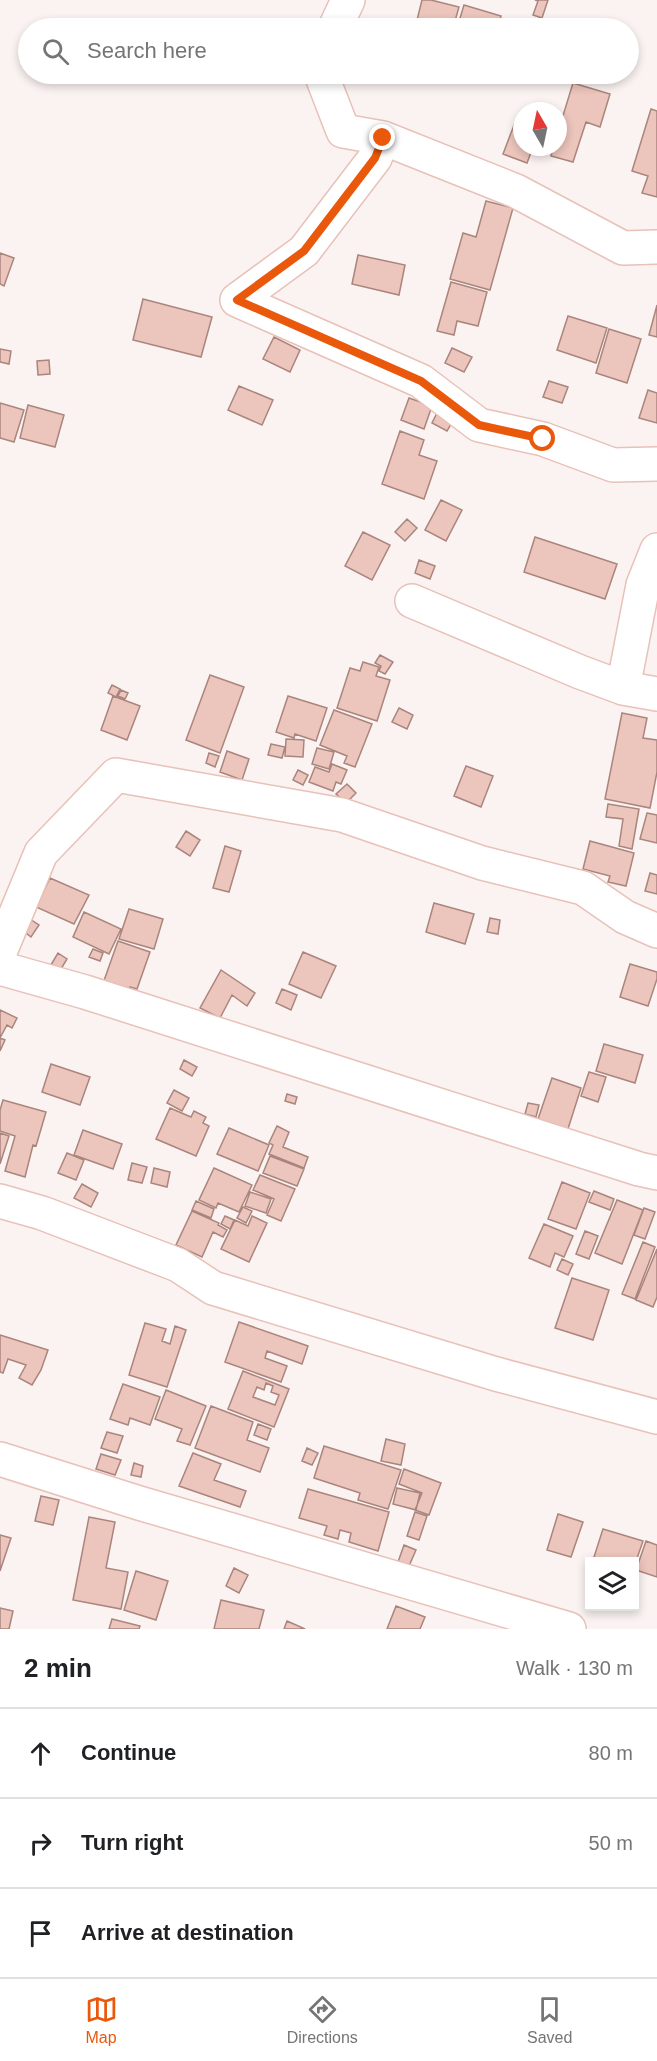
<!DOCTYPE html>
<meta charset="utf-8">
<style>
body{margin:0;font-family:Arial,sans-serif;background:#f6f6f6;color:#202124}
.controls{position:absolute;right:18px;bottom:18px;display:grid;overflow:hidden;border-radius:0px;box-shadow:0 3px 9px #0003}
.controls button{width:54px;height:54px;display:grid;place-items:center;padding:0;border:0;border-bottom:2px solid #e0e0e0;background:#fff;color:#202124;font:30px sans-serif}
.compass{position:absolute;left:513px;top:102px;width:54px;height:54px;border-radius:50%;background:#fff;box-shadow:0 3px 9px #0003;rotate:351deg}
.stop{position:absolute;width:18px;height:18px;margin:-14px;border:4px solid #ea580c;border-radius:50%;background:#fff}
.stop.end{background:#ea580c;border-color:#fff;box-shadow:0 2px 6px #0008}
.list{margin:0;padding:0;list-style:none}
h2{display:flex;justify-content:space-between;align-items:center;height:78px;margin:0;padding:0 24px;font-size:26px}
h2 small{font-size:20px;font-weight:400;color:#757577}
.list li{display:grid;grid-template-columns:39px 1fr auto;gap:18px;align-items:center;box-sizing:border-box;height:90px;padding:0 24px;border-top:2px solid #e0e0e0}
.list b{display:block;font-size:22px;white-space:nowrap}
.list em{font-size:20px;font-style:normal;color:#757577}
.icon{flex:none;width:33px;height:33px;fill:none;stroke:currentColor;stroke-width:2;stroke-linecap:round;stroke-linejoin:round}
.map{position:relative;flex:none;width:657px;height:1629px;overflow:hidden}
.search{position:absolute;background:#fff;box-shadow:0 3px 9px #0003;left:18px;right:18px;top:18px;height:66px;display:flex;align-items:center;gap:15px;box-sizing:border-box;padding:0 21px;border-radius:33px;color:#757577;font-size:22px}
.sheet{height:348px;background:#fff}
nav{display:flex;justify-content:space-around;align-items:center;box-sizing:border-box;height:84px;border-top:2px solid #e0e0e0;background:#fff;font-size:16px;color:#757577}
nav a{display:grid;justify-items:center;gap:3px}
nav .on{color:#ea580c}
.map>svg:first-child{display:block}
.building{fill:#ecc5bc;stroke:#aa857d;stroke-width:1.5;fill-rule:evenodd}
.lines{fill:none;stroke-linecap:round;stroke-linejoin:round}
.minor-casing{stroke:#e8c1b8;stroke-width:36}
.minor{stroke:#fff;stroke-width:33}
.route{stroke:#ea580c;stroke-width:8}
</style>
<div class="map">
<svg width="657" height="1629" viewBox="0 0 657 1629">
<rect width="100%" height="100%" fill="#fbf3f1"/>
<!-- building -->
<path class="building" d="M 422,0 L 431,0 L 459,7 L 453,28 L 415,28 Z
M 535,0 L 548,0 L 542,18 L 533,15 L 538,1 Z
M 464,5 L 501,16 L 498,28 L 457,28 Z
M 529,20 L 545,25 L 544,28 L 527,28 Z
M 573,83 L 610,94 L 600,127 L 586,122 L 573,162 L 551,156 L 553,147 L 558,147 L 558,132 Z
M 651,109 L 657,111 L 657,197 L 642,193 L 648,176 L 632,171 Z
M 516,120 L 522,122 L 522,147 L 533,147 L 527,163 L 503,154 Z
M 486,201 L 513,208 L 490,290 L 450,279 L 463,233 L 476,237 Z
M 0,253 L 14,258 L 4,286 L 0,284 Z
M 358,255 L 405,265 L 399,295 L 352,284 Z
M 451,282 L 487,292 L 478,326 L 457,321 L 454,335 L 437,331 Z
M 143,299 L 212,317 L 201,357 L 133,340 Z
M 657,305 L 657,337 L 649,335 Z
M 568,316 L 607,328 L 596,363 L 557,350 Z
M 609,329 L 641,339 L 627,383 L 596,373 Z
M 274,337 L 300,350 L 290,372 L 263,359 Z
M 452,348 L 472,357 L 464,372 L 445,363 Z
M 0,349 L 11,351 L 9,364 L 0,362 Z
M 49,360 L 50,374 L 38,375 L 37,361 Z
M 549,381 L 568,387 L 562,403 L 543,397 Z
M 239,386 L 273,400 L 262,425 L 228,410 Z
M 648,390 L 657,393 L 657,423 L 639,418 Z
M 409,398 L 432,406 L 424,429 L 401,420 Z
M 0,403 L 24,410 L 14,442 L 0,438 Z
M 28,405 L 64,415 L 55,447 L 20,438 Z
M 439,409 L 455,417 L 447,431 L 432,423 Z
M 400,431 L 424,440 L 419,455 L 437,461 L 424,499 L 382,484 Z
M 441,500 L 462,510 L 446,541 L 425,530 Z
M 407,519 L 417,528 L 405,541 L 395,532 Z
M 363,532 L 390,545 L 372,580 L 345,566 Z
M 535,537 L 617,564 L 605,599 L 524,572 Z
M 419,560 L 435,566 L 430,579 L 415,573 Z
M 380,655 L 393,662 L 385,674 L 379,671 L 381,666 L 375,663 Z
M 363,662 L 379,667 L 376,676 L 390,680 L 377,721 L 337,708 L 350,668 L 360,671 Z
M 210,675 L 244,687 L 220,753 L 186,740 Z
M 112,685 L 120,689 L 116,697 L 108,693 Z
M 121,690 L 128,693 L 125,699 L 118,696 Z
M 113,696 L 140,706 L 127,740 L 101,730 Z
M 288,696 L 327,708 L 316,741 L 295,734 L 294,738 L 276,732 Z
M 399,708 L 413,715 L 407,729 L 392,722 Z
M 334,710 L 372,724 L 355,767 L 344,763 L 347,756 L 320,745 Z
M 622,713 L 647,718 L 643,738 L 657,740 L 657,772 L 650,808 L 605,799 Z
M 286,739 L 304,740 L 303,757 L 285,756 Z
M 271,744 L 285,747 L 282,758 L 268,755 Z
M 317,748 L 334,752 L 329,769 L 312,764 Z
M 227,751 L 249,759 L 242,780 L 220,772 Z
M 209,753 L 219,756 L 215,767 L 206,763 Z
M 332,764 L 347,770 L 341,784 L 336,782 L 333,791 L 309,782 L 315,767 L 329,772 Z
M 466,766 L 493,776 L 481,807 L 454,796 Z
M 298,770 L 308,775 L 303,785 L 293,780 Z
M 347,784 L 356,793 L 346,803 L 336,794 Z
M 608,804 L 639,809 L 632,849 L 619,846 L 623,819 L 606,817 Z
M 647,813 L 657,815 L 657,843 L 640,839 Z
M 186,831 L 200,840 L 190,856 L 176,847 Z
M 590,841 L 634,853 L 626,886 L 608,882 L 610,876 L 583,869 Z
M 225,846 L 241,851 L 229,892 L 213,888 Z
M 650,873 L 657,875 L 657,894 L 645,891 Z
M 50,878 L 89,895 L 74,924 L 36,907 Z
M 434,903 L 474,914 L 465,944 L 426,932 Z
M 129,909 L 163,919 L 154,949 L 119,939 Z
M 84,912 L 121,929 L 109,954 L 73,937 Z
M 490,918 L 500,920 L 498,934 L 487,932 Z
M 30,919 L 39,925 L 31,937 L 22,930 Z
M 118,941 L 150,952 L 137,989 L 130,987 L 126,998 L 101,989 Z
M 93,949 L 103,953 L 100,961 L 89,957 Z
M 303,952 L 336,966 L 321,998 L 289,984 Z
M 58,953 L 67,959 L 58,974 L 49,968 Z
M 630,964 L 657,972 L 657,979 L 648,1006 L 620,997 Z
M 221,970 L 255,993 L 247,1006 L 232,995 L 220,1018 L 200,1008 Z
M 282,989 L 297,995 L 291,1010 L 276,1003 Z
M 0,1010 L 17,1018 L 12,1028 L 7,1025 L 0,1038 L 5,1040 L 0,1051 Z
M 604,1044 L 643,1055 L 635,1083 L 596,1071 Z
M 184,1060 L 197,1067 L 192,1076 L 180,1069 Z
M 51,1064 L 90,1077 L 80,1105 L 42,1092 Z
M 589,1072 L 606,1077 L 598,1102 L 581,1096 Z
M 552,1078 L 581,1088 L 567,1132 L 537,1122 Z
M 174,1090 L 189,1098 L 182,1111 L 167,1103 Z
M 287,1094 L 297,1097 L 295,1104 L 285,1101 Z
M 3,1100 L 46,1112 L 36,1146 L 33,1145 L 25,1177 L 5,1171 L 15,1136 L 0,1131 L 0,1110 Z
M 528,1103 L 539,1105 L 536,1117 L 525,1114 Z
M 170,1108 L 191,1117 L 194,1111 L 206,1117 L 203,1123 L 209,1126 L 196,1156 L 156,1139 Z
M 277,1126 L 289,1132 L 283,1147 L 308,1157 L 304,1168 L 269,1154 L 273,1145 L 269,1143 Z
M 229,1128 L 269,1145 L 258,1171 L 217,1154 Z
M 83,1130 L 122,1144 L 113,1169 L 74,1155 Z
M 0,1133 L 9,1136 L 0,1164 Z
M 67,1153 L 84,1160 L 76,1180 L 58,1173 Z
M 270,1156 L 304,1169 L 297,1186 L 263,1173 Z
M 132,1163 L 147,1167 L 142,1183 L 128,1180 Z
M 154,1168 L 170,1172 L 167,1187 L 151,1183 Z
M 214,1168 L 252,1185 L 239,1212 L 218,1203 L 216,1208 L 199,1200 Z
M 260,1175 L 295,1189 L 281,1221 L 267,1215 L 274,1199 L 253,1190 Z
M 562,1182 L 590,1193 L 576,1229 L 548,1219 Z
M 82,1184 L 98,1193 L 91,1207 L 74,1198 Z
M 594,1191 L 614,1199 L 610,1210 L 589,1202 Z
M 250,1192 L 271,1199 L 266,1213 L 245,1206 Z
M 617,1200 L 643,1210 L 622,1264 L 595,1253 Z
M 196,1201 L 214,1209 L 211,1218 L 192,1210 Z
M 243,1207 L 252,1211 L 246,1223 L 237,1218 Z
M 644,1208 L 655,1212 L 645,1239 L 634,1235 Z
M 192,1211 L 219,1223 L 218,1225 L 227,1230 L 223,1237 L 213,1232 L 202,1257 L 176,1245 Z
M 225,1216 L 234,1220 L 230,1229 L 221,1224 Z
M 252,1216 L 267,1223 L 249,1262 L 221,1249 L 235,1220 L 248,1226 Z
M 544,1224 L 573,1236 L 564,1257 L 555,1253 L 550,1267 L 529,1258 Z
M 585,1231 L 598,1236 L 589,1259 L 576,1254 Z
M 643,1242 L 655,1247 L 635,1299 L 622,1294 Z
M 657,1249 L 657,1297 L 653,1307 L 636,1300 Z
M 562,1259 L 573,1264 L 568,1275 L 557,1270 Z
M 572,1278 L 609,1290 L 593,1340 L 555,1328 Z
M 239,1322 L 308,1346 L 302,1364 L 267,1351 L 265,1358 L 287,1366 L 281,1382 L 225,1362 Z
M 145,1323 L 166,1329 L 162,1341 L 170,1344 L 175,1326 L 186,1330 L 167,1387 L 129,1375 Z
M 0,1335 L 48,1350 L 41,1370 L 32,1385 L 19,1378 L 26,1365 L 8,1359 L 3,1373 L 0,1372 Z
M 243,1371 L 289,1389 L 274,1427 L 228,1409 ZM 266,1383 L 273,1386 L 271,1392 L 279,1395 L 275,1405 L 253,1397 L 257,1387 L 264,1390 Z
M 123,1384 L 160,1397 L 150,1425 L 130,1418 L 128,1425 L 110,1419 Z
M 166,1390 L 206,1406 L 190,1445 L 177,1441 L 182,1429 L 155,1419 Z
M 211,1406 L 253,1422 L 247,1440 L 269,1448 L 260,1472 L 195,1448 Z
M 258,1424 L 271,1429 L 267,1440 L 254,1435 Z
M 107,1432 L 123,1436 L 117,1453 L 101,1448 Z
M 386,1439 L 405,1444 L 401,1465 L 381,1461 Z
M 324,1446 L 401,1470 L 388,1509 L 358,1500 L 360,1493 L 314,1478 Z
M 307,1448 L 318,1453 L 312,1465 L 302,1461 Z
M 193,1453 L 221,1464 L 214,1480 L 246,1491 L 240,1507 L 179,1486 Z
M 101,1454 L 121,1460 L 115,1475 L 96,1469 Z
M 134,1463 L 143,1466 L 141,1477 L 131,1475 Z
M 404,1469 L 441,1483 L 429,1515 L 415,1510 L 422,1493 L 399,1484 Z
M 397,1488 L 420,1493 L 416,1510 L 393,1504 Z
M 308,1489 L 389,1512 L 378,1551 L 349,1542 L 351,1533 L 340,1530 L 338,1539 L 324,1535 L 327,1526 L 299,1518 Z
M 41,1496 L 59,1500 L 53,1525 L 35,1521 Z
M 415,1512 L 427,1516 L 419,1540 L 407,1536 Z
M 558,1514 L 583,1522 L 571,1557 L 547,1550 Z
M 89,1517 L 115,1522 L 106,1568 L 128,1572 L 121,1609 L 73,1600 Z
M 603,1529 L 643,1541 L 634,1567 L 634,1562 L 608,1562 L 594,1557 Z
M 0,1535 L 11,1538 L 0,1571 Z
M 646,1541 L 657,1545 L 657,1577 L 636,1570 Z
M 404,1545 L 416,1550 L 409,1566 L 398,1562 Z
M 234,1568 L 248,1575 L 239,1593 L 226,1586 Z
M 136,1571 L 168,1581 L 156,1620 L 124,1610 Z
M 221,1600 L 264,1610 L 259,1629 L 214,1629 Z
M 396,1606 L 425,1617 L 420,1629 L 387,1629 Z
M 0,1608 L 13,1611 L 9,1629 L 0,1629 Z
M 112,1619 L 140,1626 L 139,1629 L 109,1629 Z
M 287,1621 L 305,1629 L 284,1629 Z"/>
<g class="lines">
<defs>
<path id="minor" d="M 335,28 L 348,0
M 321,74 L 343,131 L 383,138
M 657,247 L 623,248 L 516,191 L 383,138 L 375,158 L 304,251 L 237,300 L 421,381 L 479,425 L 543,439 L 613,465 L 657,464
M 412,601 L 580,672 L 623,688 L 657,694
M 623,688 L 643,585 L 657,550
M 0,952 L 41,853 L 116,775 L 342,815 L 482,863 L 583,888 L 625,917 L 657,931
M 0,968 L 85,992 L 639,1169 L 657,1173
M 0,1201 L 42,1213 L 178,1265 L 213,1288 L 496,1374 L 657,1417
M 0,1459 L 139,1503 L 569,1629"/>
</defs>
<!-- minor casing -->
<use href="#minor" class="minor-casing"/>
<!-- minor -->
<use href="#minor" class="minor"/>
</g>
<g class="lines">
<!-- route -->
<path class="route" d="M 383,138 L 375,158 L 304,251 L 237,300 L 421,381 L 479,425 L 543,439"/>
</g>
</svg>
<div class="controls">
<button><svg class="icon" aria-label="layers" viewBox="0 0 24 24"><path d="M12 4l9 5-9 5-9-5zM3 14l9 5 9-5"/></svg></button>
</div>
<svg class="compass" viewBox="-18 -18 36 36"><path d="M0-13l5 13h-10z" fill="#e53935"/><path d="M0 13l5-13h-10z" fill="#757577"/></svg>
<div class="stop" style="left:543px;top:439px"></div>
<div class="stop end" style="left:383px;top:138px"></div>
<div class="search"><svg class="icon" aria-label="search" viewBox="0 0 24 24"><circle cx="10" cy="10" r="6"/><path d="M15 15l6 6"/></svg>Search here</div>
</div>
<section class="sheet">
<h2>2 min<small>Walk · 130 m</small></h2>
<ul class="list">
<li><svg class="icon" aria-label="ahead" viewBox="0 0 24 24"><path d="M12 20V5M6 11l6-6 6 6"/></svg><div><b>Continue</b></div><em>80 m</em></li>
<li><svg class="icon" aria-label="right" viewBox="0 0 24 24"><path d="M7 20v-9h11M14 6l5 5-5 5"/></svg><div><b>Turn right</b></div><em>50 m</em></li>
<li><svg class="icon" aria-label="arrive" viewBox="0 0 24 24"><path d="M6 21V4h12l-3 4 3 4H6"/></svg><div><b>Arrive at destination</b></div></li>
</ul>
</section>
<nav>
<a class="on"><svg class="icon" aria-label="map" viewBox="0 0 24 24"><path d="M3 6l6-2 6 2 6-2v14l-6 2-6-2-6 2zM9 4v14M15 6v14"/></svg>Map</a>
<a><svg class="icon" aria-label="directions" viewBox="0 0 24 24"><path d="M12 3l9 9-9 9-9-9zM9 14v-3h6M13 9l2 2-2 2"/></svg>Directions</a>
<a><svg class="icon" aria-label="saved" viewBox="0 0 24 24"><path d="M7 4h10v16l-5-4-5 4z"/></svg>Saved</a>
</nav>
